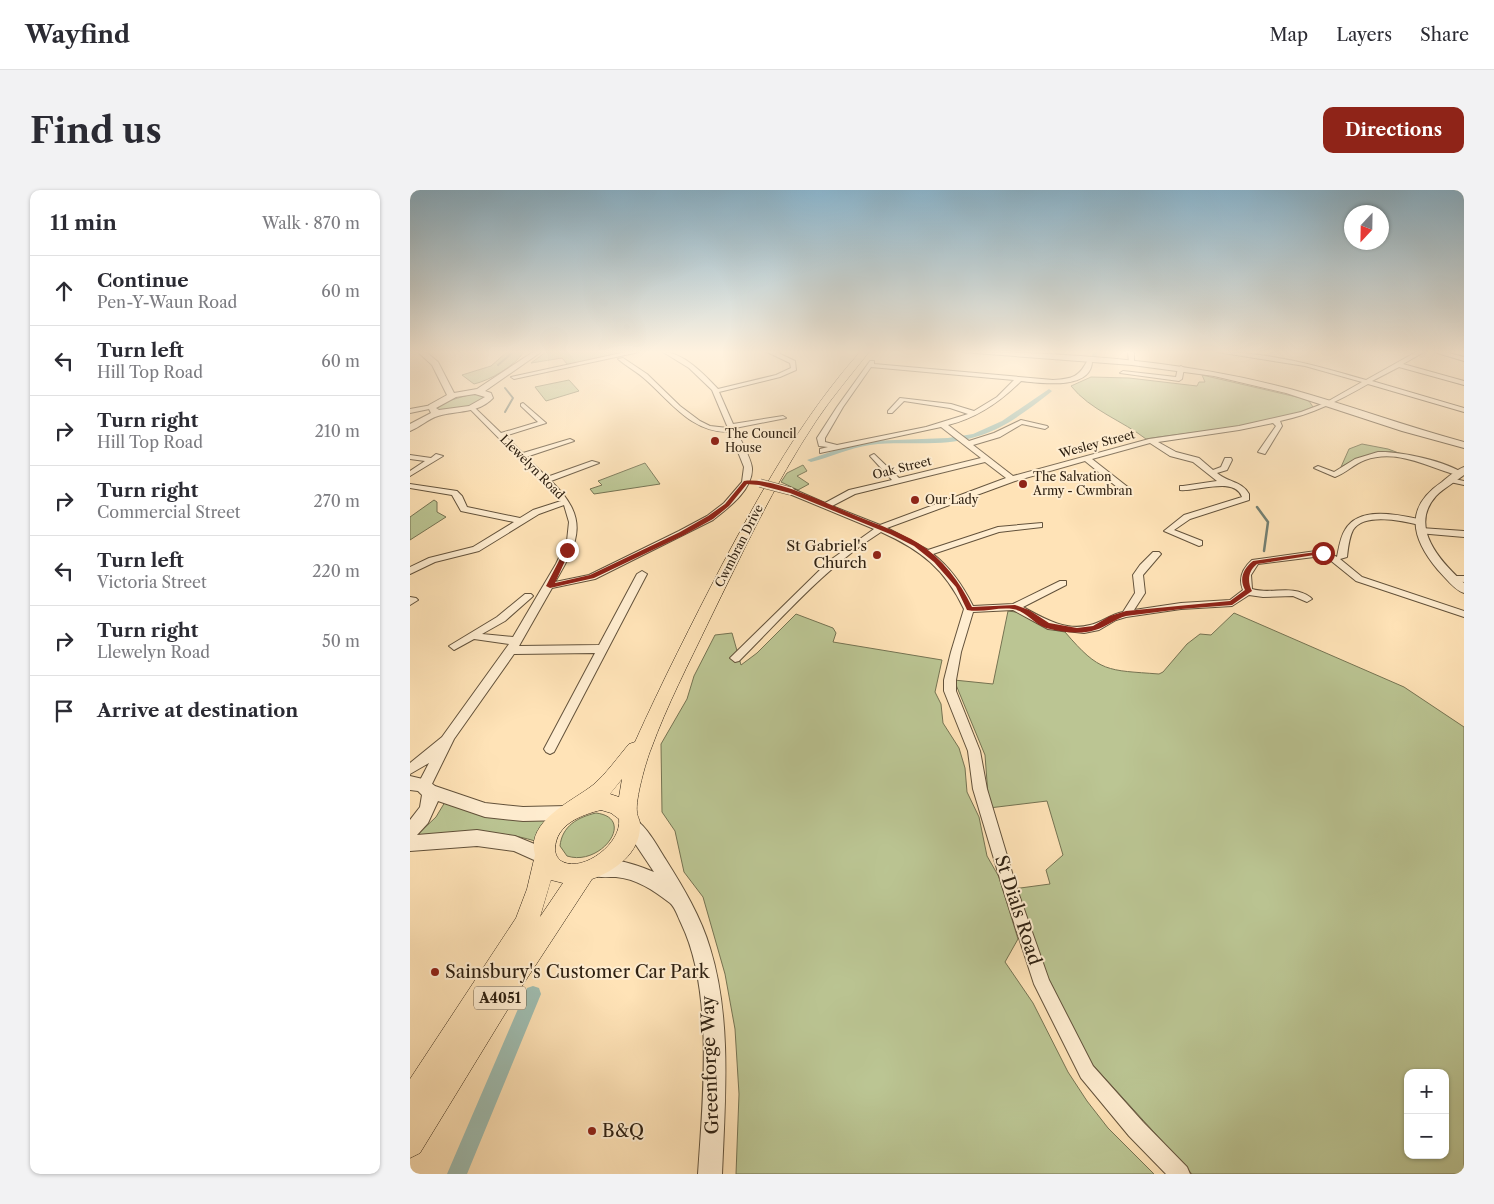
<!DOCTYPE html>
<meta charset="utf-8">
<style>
body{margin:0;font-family:"Libre Caslon Text",serif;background:#f2f2f3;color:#2b2b33}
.controls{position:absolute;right:15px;bottom:15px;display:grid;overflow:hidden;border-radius:10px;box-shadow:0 1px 4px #0004}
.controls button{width:45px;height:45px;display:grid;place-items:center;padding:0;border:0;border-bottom:1px solid #e1e1e2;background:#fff;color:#2b2b33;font:25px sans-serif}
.compass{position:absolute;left:934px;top:15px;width:45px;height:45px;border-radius:50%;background:#fff;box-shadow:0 1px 4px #0004;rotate:202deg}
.stop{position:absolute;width:15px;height:15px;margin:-11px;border:4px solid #8f2418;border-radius:50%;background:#fff}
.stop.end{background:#8f2418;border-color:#fff;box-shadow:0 1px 5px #0008}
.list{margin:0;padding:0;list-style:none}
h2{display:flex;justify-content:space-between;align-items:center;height:65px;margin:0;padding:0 20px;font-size:21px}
h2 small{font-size:16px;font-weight:400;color:#7c7c81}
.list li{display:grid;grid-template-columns:32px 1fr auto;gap:15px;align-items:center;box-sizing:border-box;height:70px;padding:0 20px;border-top:1px solid #e1e1e2}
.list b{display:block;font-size:19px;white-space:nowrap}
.list p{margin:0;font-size:16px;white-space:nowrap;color:#7c7c81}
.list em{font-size:16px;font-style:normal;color:#7c7c81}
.icon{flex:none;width:28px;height:28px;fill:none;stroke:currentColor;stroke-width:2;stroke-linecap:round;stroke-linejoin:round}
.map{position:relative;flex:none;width:1054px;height:984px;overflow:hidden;border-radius:10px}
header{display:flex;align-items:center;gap:30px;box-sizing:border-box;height:70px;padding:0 25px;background:#fff;border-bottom:1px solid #e1e1e2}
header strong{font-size:24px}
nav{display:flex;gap:28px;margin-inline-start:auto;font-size:18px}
.intro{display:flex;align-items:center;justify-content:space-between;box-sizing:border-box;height:120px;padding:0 30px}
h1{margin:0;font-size:35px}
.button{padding:12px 22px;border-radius:10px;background:#8f2418;color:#fff;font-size:18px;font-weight:700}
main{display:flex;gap:30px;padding:0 30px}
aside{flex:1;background:#fff;border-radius:10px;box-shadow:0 1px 4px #0004}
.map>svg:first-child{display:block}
.green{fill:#bbc593;stroke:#757352;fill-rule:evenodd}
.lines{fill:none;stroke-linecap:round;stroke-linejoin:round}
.stream-far1{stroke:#737f72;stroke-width:2}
.stream{stroke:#737f72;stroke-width:2.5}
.canal{fill:#a0beb2;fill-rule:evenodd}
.minor-casing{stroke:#63523b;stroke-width:2}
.tertiary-casing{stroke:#63523b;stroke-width:2}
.primary-casing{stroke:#2f2112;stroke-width:1}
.minor{fill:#ffedd0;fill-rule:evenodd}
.tertiary{fill:#ffedd0;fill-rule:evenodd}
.primary{fill:#ffe3b7;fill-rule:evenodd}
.minor-bridge-casing{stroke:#63523b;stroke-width:9;stroke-linecap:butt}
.minor-bridge{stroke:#ffedd0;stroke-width:8}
.route{fill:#8f2418}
.poi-dot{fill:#8f2418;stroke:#ffedd0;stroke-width:2}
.labels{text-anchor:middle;stroke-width:4;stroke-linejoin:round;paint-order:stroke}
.far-poi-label{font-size:12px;fill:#2f2112;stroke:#ffedd0;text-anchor:start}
.far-street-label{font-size:12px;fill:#2f2112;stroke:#ffedd0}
.shield{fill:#ffedd0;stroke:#6d5e4b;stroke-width:1}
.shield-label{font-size:14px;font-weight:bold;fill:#2f2112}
.poi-label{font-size:15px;fill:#2f2112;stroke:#ffedd0;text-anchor:end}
.near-street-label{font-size:18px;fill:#2f2112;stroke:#ffedd0}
.near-poi-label{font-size:18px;fill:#2f2112;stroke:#ffedd0;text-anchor:start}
</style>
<header>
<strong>Wayfind</strong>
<nav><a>Map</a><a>Layers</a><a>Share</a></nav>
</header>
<div class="intro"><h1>Find us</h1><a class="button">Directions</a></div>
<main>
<aside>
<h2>11 min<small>Walk · 870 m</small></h2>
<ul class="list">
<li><svg class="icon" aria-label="ahead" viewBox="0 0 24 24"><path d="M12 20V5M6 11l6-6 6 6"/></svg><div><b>Continue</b><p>Pen-Y-Waun Road</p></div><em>60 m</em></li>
<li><svg class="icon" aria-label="left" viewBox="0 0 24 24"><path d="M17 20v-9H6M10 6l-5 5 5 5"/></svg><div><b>Turn left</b><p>Hill Top Road</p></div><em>60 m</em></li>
<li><svg class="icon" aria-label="right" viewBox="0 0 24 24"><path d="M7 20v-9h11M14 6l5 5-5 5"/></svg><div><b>Turn right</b><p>Hill Top Road</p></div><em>210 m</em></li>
<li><svg class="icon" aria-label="right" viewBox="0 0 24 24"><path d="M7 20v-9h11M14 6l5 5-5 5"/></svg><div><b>Turn right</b><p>Commercial Street</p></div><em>270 m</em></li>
<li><svg class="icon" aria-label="left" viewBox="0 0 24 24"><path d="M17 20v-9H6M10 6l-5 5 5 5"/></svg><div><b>Turn left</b><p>Victoria Street</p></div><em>220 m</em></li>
<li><svg class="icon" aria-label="right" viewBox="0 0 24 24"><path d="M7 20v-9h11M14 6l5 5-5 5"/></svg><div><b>Turn right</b><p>Llewelyn Road</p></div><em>50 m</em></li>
<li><svg class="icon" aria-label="arrive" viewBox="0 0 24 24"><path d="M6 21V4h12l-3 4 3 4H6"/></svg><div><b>Arrive at destination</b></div></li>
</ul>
</aside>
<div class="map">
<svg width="1054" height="984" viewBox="0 0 1054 984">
<rect width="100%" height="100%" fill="#ffe3b7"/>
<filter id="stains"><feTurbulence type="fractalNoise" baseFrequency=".004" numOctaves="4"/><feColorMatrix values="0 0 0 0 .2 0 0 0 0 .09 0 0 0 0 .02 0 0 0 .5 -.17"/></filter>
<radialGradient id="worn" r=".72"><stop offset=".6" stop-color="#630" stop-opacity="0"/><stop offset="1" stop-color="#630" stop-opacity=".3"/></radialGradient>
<!-- green -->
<path class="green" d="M 97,162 L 114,162 C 104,176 81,190 64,194 L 52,185 L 81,176 Z
M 136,162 L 220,162 L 158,175 L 152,168 L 121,173 Z
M 792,185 L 891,208 L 899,211 L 903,217 C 853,239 790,240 736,249 C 713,231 680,220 661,196 L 681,187 L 719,188 L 787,196 L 789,192 L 795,192 Z
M 159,190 L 169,201 L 136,211 L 125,197 Z
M 62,204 L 69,204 L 74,208 L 60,217 L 29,220 L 27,219 L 34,212 Z
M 952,254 L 978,259 L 997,266 C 970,263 956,262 931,277 L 939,259 Z
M 235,273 L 250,294 L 184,304 L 180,299 L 192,295 L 188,291 Z
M 393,275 L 397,281 L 387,286 L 399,294 L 388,300 L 371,292 L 377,283 Z
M 24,310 L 27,312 L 27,322 L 36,327 L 0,350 L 0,327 Z
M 598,421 C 622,422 629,440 655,442 C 690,483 697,480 749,484 L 753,482 L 777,454 L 790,444 L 801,445 L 824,423 L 994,497 L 1054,537 L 1054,984 L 782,984 L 673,864 L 651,822 L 603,699 L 640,694 L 636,680 L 653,665 L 637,611 L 579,618 L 575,565 L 544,490 L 583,494 ZM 998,883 L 1035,883 L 1035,965 L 998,965 Z
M 386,424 L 423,438 L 426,443 L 423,452 L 532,470 L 525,502 L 531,514 L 533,533 L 549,558 L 555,578 L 557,602 L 569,627 L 577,666 L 589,687 L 608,749 L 595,772 L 623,813 L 658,882 L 677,911 L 698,938 L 744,984 L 326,984 L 329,904 L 325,839 L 315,784 L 293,707 L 274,682 L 265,641 L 252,622 L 251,554 L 277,509 L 284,486 L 305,445 L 322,443 L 331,475 L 347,463 Z
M 35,612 C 75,629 100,632 142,627 L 125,651 C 86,639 48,642 7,645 L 26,627 Z
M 186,623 C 227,628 191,677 157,666 L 150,656 C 152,636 168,627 186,623 Z"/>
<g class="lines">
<!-- stream-far1 -->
<path class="stream-far1" d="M 88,175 L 103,162
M 95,198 L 103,208 L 95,222"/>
<!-- stream -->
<path class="stream" d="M 847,317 L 858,332 L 854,361"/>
<!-- canal -->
<path class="canal" d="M 682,162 L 688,162 L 686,167 L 682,167 Z
M 639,199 L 642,201 L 641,202 C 601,233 577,251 525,253 C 503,254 481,252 460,255 C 439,258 421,267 401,272 L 397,270 L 432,258 L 459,251 L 538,248 L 563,244 L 592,231 Z
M 123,796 L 129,798 L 131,804 L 57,984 L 37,984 L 117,798 Z"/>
<defs>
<path id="minor" d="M 216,162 L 229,162 L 104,189 L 101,187 Z
M 253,162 C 273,162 295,185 308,199 L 366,185 L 381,178 L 380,173 L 357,162 L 366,162 L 385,171 L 386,180 L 370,187 L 309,202 L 323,234 L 373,226 L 376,228 L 325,238 C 330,249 341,268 342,278 C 343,300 318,318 303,330 L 185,389 L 142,398 L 109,456 L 189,455 L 227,384 L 232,381 L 237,384 L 144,562 L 140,564 L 136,562 L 134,559 L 185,463 L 104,464 L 44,549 L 19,600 L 14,601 L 9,600 L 7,596 L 19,573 L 0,584 L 0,573 L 32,547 L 99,454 L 64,449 L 44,460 L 39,456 L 87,427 L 115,404 L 121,404 L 123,406 L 121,408 L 95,431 L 72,444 L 103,447 L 146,374 L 157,351 L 159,332 L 154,315 L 129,324 L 69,361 L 25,372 L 0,384 L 0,377 L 19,368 L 63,357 L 104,332 L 51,321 L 42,305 L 0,298 L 0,294 L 47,301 L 52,306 L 57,317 L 110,328 L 123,320 L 151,311 L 59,218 L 64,217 L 91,243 L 128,232 L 111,216 L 111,214 L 113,213 L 136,233 L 95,246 L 113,263 L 160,249 L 164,251 L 116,267 L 137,287 L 182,271 L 189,273 L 141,291 C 179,328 170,350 145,392 L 179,385 L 269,341 L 297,326 L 314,313 L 332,292 L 334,277 L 320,242 C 282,243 262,213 236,190 C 228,182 217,177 208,169 L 213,168 L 237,184 L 270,216 L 290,231 L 300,236 L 318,238 L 302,200 L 279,178 Z
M 718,162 L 724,162 L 724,174 L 719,173 Z
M 807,162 C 859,162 908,176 956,190 L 1006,162 L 1014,162 L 993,174 L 1054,191 L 1054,195 L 989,177 L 962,191 L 1054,218 L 1054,222 L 958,194 C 928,211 903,224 870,231 L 872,236 L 855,264 L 848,262 L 866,236 L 863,233 L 829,240 L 748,252 L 766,262 L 789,268 L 803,280 L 811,277 L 815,268 L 821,268 L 822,270 L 817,280 L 807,283 C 819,293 832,291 839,304 L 839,310 L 780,329 L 764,340 L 792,351 L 792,355 L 789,356 L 754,341 L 774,325 L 832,307 C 825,286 786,302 770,300 L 770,296 L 773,296 L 807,291 L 783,272 L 760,266 L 740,253 L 682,269 L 719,298 L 719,302 L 713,302 L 675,271 L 605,291 L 477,338 L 518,360 L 588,337 L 632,333 L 632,337 L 589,342 L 523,364 C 541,378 553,396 563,416 L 603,414 L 650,391 L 656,391 L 656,395 L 613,417 C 633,428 656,442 680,435 C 691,433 699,425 713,422 L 725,403 L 723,385 L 730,375 L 743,362 L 749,362 L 751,364 L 733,385 L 735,403 L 724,420 L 771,413 L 820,410 L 833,400 C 828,388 833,378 842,370 L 913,360 L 927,367 C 929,358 930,348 935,340 C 949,315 990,325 1013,330 L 1014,332 L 1010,335 C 993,331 954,322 943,340 C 939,348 938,358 937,367 L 930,369 L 952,387 L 1054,421 L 1054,427 L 946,391 L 920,370 L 912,366 L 848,374 L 841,385 L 842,399 C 862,405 881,394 900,407 L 902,409 L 897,412 L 883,406 L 853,407 L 839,405 L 822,416 L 771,419 L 716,427 L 706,430 L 689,440 L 674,443 L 638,439 L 603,420 L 563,422 L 551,462 L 546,490 L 546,501 L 570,561 L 577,599 L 607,699 L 639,790 L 683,876 L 733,932 L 777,977 L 780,984 L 756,984 L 719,946 L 671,888 L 624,794 L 593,699 L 563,599 L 558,561 L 534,501 L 534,490 L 541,462 L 554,419 C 535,379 511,360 471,342 C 417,376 374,426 329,471 L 325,472 L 320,468 L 419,371 L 464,339 L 377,303 L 377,299 L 383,299 L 415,313 L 439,300 L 482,290 L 460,266 L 464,264 L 489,288 L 571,268 L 531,237 L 410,263 L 410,259 L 418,257 L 409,256 L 407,248 L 427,217 L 460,171 L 464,171 L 464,174 L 643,190 C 662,189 670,187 678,169 L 682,169 C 684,201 630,193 611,191 C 590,212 567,228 538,235 L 559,251 L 584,243 L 611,230 L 637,236 L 638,237 L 635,239 L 612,234 L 590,247 L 563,255 L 603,286 L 739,249 L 829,236 L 891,222 L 915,213 L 952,192 L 895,176 ZM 461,177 L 604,190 L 587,207 L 564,221 L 541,214 L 490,208 L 478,221 L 478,223 L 482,223 L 494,211 L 540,218 L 558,224 L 516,237 L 427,255 L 415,252 L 415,248 L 433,217 ZM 575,272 L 596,288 L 470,335 L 422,316 L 445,304 Z
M 1024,162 L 1035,162 L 1054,167 L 1054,171 Z
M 771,176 L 774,178 L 772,189 L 769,191 L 710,183 L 713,181 L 766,187 L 768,178 Z
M 22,215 L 24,216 L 24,218 L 0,223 L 0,219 Z
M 968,262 C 989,261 1037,271 1054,284 L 1050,286 C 1019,278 988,258 955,270 C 944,274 936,283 925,287 L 904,278 L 908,276 L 924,282 L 945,269 Z
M 26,264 L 33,266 L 0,286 L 0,281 L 15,271 L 0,269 L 0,265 L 21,268 Z
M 1040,288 L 1054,291 L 1054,295 L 1040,292 Z
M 1011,338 L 1054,341 L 1054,347 L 1008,343 L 1007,341 Z
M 1043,386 L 1054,386 L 1054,392 L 1040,391 L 1040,387 Z
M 0,407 L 6,408 L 8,410 L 0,415 Z"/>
<path id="tertiary" d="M 8,162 L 16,162 L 28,172 L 44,203 L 67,199 L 123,162 L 131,162 L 75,201 L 81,203 L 83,208 C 68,224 47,220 28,226 C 18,229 10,237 0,241 L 0,234 L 21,223 L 18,217 L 19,215 L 37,205 L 22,175 ZM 65,204 L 75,207 L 59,216 L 29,220 L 26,218 L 46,207 Z
M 552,162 C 661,162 774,171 880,199 C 938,215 995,236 1054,252 L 1054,258 L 992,241 L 876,203 L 804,186 L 722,175 Z
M 1054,277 L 1054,285 C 1045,292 1034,298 1026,306 C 998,337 1031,372 1054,393 L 1054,403 C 1044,400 1035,387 1028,380 C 1002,349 993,318 1032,292 C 1038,287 1046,280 1054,277 Z
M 0,586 L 17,590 L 25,596 L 75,613 L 113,617 L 157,616 L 163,618 L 165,623 L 163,628 L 157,630 L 113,631 L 75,627 L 28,611 L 18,633 L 7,645 L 67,640 L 105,646 L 139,660 L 142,666 L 139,672 L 133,674 L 104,661 L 67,656 L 0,661 L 0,630 L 10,617 L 12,605 L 8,601 L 0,600 Z
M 220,627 C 235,632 247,656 256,670 C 273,697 291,727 300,758 C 322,829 315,910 312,984 L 288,984 C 293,909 304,801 271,733 C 268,727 265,717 260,713 C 243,700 227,689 206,687 C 197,687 188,688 180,685 L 177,679 L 180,673 C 200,665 225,674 244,682 L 212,634 L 214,629 Z"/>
<path id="primary" d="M 450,162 L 459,162 C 441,185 422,207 406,231 C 364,294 332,364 299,431 C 279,473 257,515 241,559 C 236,571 225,610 227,622 C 227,627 231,631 230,636 C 230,663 205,681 182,689 L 112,796 L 10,963 L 0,968 L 0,889 L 106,728 L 117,699 L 125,665 C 115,631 163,611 183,595 C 196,584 208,567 219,554 L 225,552 C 252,492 282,433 312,375 C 352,300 393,226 450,162 ZM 212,589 L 209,607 L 200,604 ZM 191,620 L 201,623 L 209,629 C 212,653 174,682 153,672 C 148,670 145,664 145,659 C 146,634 171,625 191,620 ZM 141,690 L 153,693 L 130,727 Z"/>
</defs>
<!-- minor casing -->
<use href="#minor" class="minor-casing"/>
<!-- tertiary casing -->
<use href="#tertiary" class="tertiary-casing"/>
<!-- primary casing -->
<use href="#primary" class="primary-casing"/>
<!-- minor -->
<use href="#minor" class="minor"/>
<!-- tertiary -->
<use href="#tertiary" class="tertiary"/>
<!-- primary -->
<use href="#primary" class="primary"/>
<defs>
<path id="minor-bridge" d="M 350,293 L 380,301"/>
</defs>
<!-- minor-bridge casing -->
<use href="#minor-bridge" class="minor-bridge-casing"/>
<!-- minor-bridge -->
<use href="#minor-bridge" class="minor-bridge"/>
</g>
<!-- sky -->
<linearGradient id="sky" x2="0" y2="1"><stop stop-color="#8bb8d2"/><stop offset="0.54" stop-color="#fff2df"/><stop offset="1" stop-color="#fff2df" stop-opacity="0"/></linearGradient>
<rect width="1054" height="300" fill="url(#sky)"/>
<!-- route -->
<path class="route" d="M 334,291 C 366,287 419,315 449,327 C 469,335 490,342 508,353 C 532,368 550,392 562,417 L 605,415 L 619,420 L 639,433 L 667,438 L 683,436 L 700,426 L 716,421 L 820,411 L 835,400 C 829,389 833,379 843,371 L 913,361 L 917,363 L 847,374 C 838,381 837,391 842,401 L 822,415 L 771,419 L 716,426 C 705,429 696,437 685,440 C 670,445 651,442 636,438 C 624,434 616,421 603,419 C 587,417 573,423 557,420 L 546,397 L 524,372 L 504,356 L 480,344 L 380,303 L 349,295 L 337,294 L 319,316 L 303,329 L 274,345 L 184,388 L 140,398 L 136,396 L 155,359 L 160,360 L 145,393 L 180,385 L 270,342 L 298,326 L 315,314 Z"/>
<!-- markers -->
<g class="poi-dot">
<circle cx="305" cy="251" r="5"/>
<circle cx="613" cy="294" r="5"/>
<circle cx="505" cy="310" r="5"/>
<circle cx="467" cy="365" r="5"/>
<circle cx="25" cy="782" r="5"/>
<circle cx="182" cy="941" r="5"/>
</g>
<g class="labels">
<!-- far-poi labels -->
<g class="far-poi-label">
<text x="315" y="248">The Council<tspan x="315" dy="14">House</tspan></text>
<text x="623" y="291">The Salvation<tspan x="623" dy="14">Army - Cwmbran</tspan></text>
<text x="515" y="314">Our Lady</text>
</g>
<!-- far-street labels -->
<g class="far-street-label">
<text transform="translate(687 254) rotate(-15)" y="4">Wesley Street</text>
<text transform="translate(122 277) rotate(45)" y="4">Llewelyn Road</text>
<text transform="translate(492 278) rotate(-14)" y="4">Oak Street</text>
<text transform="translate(329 356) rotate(-63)" y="4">Cwmbran Drive</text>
</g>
<!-- shield labels -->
<rect class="shield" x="64" y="796.5" width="52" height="23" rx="4"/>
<g class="shield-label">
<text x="90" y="813">A4051</text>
</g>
<!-- poi labels -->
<g class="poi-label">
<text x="457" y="361">St Gabriel's<tspan x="457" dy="17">Church</tspan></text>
</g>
<!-- near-street labels -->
<g class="near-street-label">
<text transform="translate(608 720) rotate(72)" y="6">St Dials Road</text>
<text transform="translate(300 875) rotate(-92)" y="6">Greenforge Way</text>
</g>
<!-- near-poi labels -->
<g class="near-poi-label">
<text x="35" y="788">Sainsbury's Customer Car Park</text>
<text x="192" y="947">B&amp;Q</text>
</g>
</g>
<rect width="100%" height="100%" filter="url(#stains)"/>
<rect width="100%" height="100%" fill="url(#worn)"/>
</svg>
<div class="controls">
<button>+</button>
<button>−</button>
</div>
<svg class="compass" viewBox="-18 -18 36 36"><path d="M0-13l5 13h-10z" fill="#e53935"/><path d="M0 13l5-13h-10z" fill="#7c7c81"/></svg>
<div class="stop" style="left:913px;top:363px"></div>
<div class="stop end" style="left:157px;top:360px"></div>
</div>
</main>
